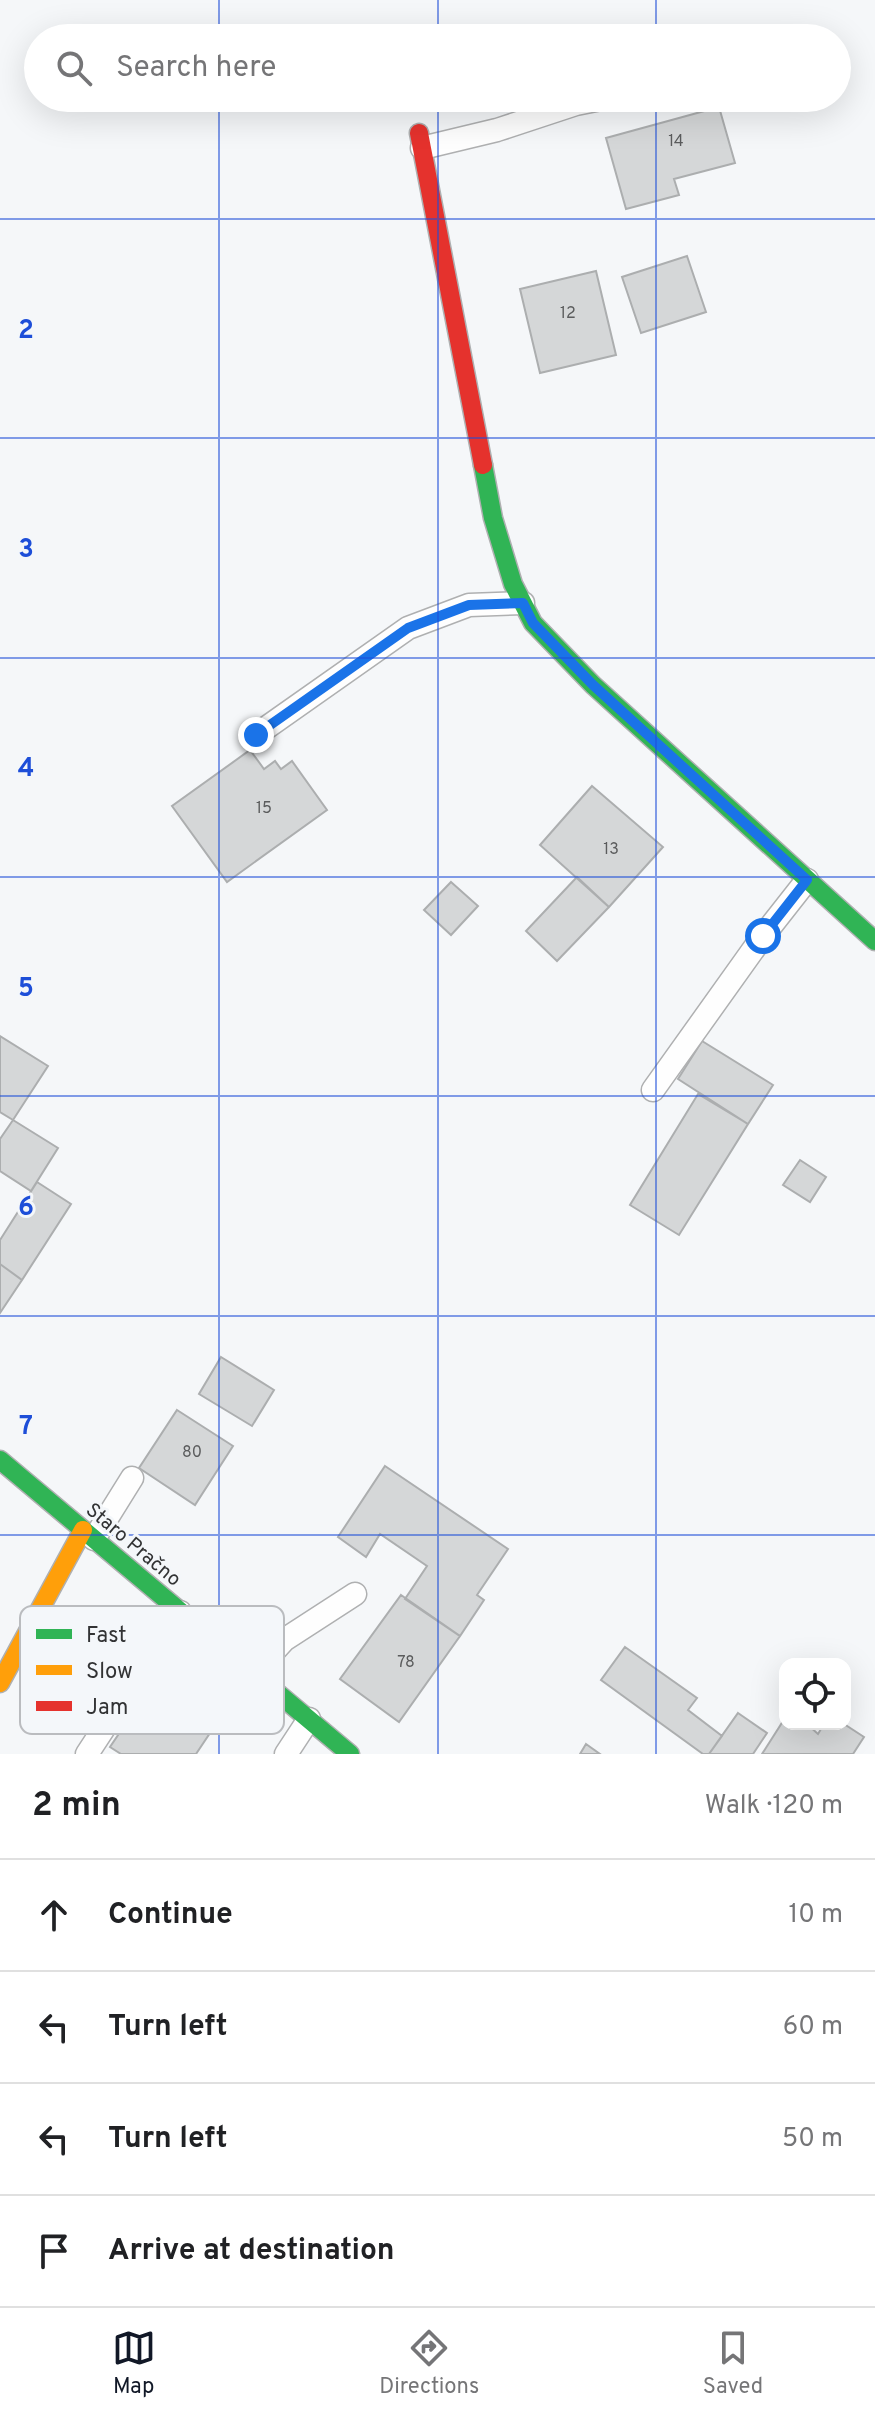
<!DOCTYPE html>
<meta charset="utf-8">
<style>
body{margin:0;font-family:Overpass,sans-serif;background:#f6f6f6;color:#202124}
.controls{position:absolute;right:24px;bottom:24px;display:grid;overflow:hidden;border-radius:16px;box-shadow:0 8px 32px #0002}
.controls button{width:72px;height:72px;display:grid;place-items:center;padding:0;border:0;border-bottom:2px solid #e0e0e0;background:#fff;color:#202124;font:40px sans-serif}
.stop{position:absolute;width:24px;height:24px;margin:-18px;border:6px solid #1a73e8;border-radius:50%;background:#fff}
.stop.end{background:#1a73e8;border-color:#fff;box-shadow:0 2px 8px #0008}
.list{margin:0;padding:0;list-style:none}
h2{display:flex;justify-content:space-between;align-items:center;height:104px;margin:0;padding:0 32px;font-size:34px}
h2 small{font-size:26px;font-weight:400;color:#757577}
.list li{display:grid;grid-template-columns:52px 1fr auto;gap:24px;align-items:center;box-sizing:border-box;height:112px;padding:0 32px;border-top:2px solid #e0e0e0}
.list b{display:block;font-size:30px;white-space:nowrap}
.list em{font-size:26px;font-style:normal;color:#757577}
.icon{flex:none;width:44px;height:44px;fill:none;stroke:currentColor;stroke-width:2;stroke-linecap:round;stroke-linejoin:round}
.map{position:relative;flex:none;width:875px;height:1754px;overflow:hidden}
.search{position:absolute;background:#fff;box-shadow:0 8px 32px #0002;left:24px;right:24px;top:24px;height:88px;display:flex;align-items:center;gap:20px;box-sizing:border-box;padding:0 28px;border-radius:44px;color:#757577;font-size:30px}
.sheet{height:552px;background:#fff}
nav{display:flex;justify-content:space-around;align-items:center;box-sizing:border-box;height:112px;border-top:2px solid #e0e0e0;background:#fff;font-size:22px;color:#757577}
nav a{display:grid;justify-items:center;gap:4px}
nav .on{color:#111827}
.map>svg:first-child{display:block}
.building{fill:#d5d7d8;stroke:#acaeaf;stroke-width:2}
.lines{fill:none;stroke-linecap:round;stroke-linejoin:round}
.lane-casing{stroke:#afb0b1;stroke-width:25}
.fast-casing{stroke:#afb0b1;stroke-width:21}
.slow-casing{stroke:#afb0b1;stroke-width:21}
.jam-casing{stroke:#afb0b1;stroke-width:21}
.lane{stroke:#fefefe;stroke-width:22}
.fast{stroke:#30b455;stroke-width:18}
.slow{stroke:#ff9f0a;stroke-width:18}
.jam{stroke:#e5322d;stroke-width:18}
.route{stroke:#1a73e8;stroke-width:10}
.grid{fill:none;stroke:#1d4ed8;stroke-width:2;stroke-opacity:0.55}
.labels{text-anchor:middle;stroke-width:6;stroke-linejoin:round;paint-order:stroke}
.number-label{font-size:16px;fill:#5b5c5d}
.street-label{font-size:20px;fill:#323334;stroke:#f4f7fa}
.key{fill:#f4f7fa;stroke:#babcbf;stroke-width:2}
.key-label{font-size:22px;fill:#323334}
.grid-label{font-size:26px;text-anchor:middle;font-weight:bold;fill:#1d4ed8;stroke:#f4f7fa;stroke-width:6;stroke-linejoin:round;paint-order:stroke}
</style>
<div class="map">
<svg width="875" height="1754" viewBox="0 0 875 1754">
<rect width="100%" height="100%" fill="#f5f7f9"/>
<!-- building -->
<path class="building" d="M 719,107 L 735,163 L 674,179 L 679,195 L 626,209 L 606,138 Z
M 687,256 L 706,312 L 641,333 L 622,277 Z
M 596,271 L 616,355 L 540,373 L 520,289 Z
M 250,750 L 264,769 L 275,761 L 281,769 L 292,761 L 327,810 L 227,882 L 172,806 Z
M 592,786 L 663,847 L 609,907 L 540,845 Z
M 577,877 L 609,907 L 557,961 L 526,931 Z
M 451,882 L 478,906 L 451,935 L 424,910 Z
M 0,1036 L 48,1066 L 13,1120 L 0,1112 Z
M 702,1041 L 773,1085 L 748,1124 L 678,1079 Z
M 698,1094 L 748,1124 L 679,1235 L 630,1205 Z
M 13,1120 L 58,1148 L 31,1191 L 0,1171 L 0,1139 Z
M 800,1160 L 826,1177 L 810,1202 L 783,1185 Z
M 37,1182 L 71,1204 L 22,1280 L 0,1264 L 0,1240 Z
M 0,1264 L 22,1280 L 0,1313 Z
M 221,1357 L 274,1390 L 252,1426 L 199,1394 Z
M 177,1410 L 233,1446 L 195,1505 L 139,1468 Z
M 385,1466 L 508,1549 L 477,1595 L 484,1600 L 460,1636 L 405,1599 L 427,1566 L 380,1534 L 366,1557 L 338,1537 Z
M 401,1595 L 460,1636 L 399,1722 L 340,1679 Z
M 625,1647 L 697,1698 L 688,1710 L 722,1736 L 709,1754 L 703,1754 L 601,1680 Z
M 152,1685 L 214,1727 L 196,1754 L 121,1754 L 110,1747 Z
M 738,1713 L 767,1733 L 753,1754 L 709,1754 Z
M 785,1718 L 785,1724 L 807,1724 L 818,1734 L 824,1724 L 844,1724 L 864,1737 L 853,1754 L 762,1754 Z
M 586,1744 L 600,1754 L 580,1754 Z"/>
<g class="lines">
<defs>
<path id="lane" d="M 422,148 L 497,130 L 576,104 L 606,98
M 256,735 L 408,628 L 469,605 L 523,603
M 653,1090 L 763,936 L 807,880
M 94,1539 L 132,1478
M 254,1673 L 284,1640 L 355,1594
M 87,1754 L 180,1612
M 286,1754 L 309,1719"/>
<path id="fast" d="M 483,465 L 493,518 L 513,584 L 533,623 L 593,685 L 875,941
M 0,1460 L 350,1754"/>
<path id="slow" d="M 0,1683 L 83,1530"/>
<path id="jam" d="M 419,133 L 483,465"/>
</defs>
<!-- lane casing -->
<use href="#lane" class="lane-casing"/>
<!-- fast casing -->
<use href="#fast" class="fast-casing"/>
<!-- slow casing -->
<use href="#slow" class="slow-casing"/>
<!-- jam casing -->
<use href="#jam" class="jam-casing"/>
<!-- lane -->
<use href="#lane" class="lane"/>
<!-- fast -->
<use href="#fast" class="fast"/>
<!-- slow -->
<use href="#slow" class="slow"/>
<!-- jam -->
<use href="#jam" class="jam"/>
</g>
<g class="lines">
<!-- route -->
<path class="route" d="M 256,735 L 408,628 L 469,605 L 523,603 L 533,623 L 593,685 L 807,880 L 763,936"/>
</g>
<!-- grid -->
<path class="grid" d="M 219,0 L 219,38M 438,0 L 438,38M 656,0 L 656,38M 219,98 L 219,1754M 438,98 L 438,1754M 656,98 L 656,1754M 0,219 L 875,219M 0,438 L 875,438M 0,658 L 875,658M 0,877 L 875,877M 0,1096 L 875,1096M 0,1316 L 875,1316M 0,1535 L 875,1535"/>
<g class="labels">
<!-- number labels -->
<g class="number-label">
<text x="676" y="146">14</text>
<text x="568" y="318">12</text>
<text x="264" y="813">15</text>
<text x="611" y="854">13</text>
<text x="192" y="1457">80</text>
<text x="406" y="1667">78</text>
</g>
<!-- street labels -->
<g class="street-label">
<text transform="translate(134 1544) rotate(40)" y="7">Staro Pračno</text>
</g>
</g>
<!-- legend -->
<rect x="20" y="1606" width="264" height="128" rx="12" class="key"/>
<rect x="36" y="1629" width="36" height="10" fill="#30b455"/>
<rect x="36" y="1665" width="36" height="10" fill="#ff9f0a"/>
<rect x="36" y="1701" width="36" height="10" fill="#e5322d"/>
<g class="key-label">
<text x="86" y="1642">Fast</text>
<text x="86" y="1678">Slow</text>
<text x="86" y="1714">Jam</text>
</g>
<g class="grid-label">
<text x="26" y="338">2</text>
<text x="26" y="557">3</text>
<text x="26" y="776">4</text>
<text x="26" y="996">5</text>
<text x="26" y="1215">6</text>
<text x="26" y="1434">7</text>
</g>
</svg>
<div class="controls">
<button><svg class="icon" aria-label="locate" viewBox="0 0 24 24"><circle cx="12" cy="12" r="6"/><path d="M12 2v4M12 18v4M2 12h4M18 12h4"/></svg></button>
</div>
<div class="stop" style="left:763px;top:936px"></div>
<div class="stop end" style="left:256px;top:735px"></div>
<div class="search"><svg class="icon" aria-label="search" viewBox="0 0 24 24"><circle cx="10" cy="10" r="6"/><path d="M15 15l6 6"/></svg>Search here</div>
</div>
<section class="sheet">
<h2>2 min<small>Walk · 120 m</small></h2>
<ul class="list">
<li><svg class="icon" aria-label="ahead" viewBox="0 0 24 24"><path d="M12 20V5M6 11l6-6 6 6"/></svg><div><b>Continue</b></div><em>10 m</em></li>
<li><svg class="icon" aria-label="left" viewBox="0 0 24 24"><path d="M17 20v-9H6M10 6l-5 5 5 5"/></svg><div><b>Turn left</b></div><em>60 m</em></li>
<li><svg class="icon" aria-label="left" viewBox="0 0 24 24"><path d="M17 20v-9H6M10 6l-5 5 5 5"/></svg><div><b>Turn left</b></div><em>50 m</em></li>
<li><svg class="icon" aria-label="arrive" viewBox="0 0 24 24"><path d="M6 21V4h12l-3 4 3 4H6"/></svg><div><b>Arrive at destination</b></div></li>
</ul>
</section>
<nav>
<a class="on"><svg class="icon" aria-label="map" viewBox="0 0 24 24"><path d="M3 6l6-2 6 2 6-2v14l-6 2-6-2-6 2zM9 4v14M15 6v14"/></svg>Map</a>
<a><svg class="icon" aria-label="directions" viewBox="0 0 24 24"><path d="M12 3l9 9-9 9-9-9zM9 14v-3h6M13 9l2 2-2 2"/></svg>Directions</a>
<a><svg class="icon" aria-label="saved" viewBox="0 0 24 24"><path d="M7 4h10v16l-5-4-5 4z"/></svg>Saved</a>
</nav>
